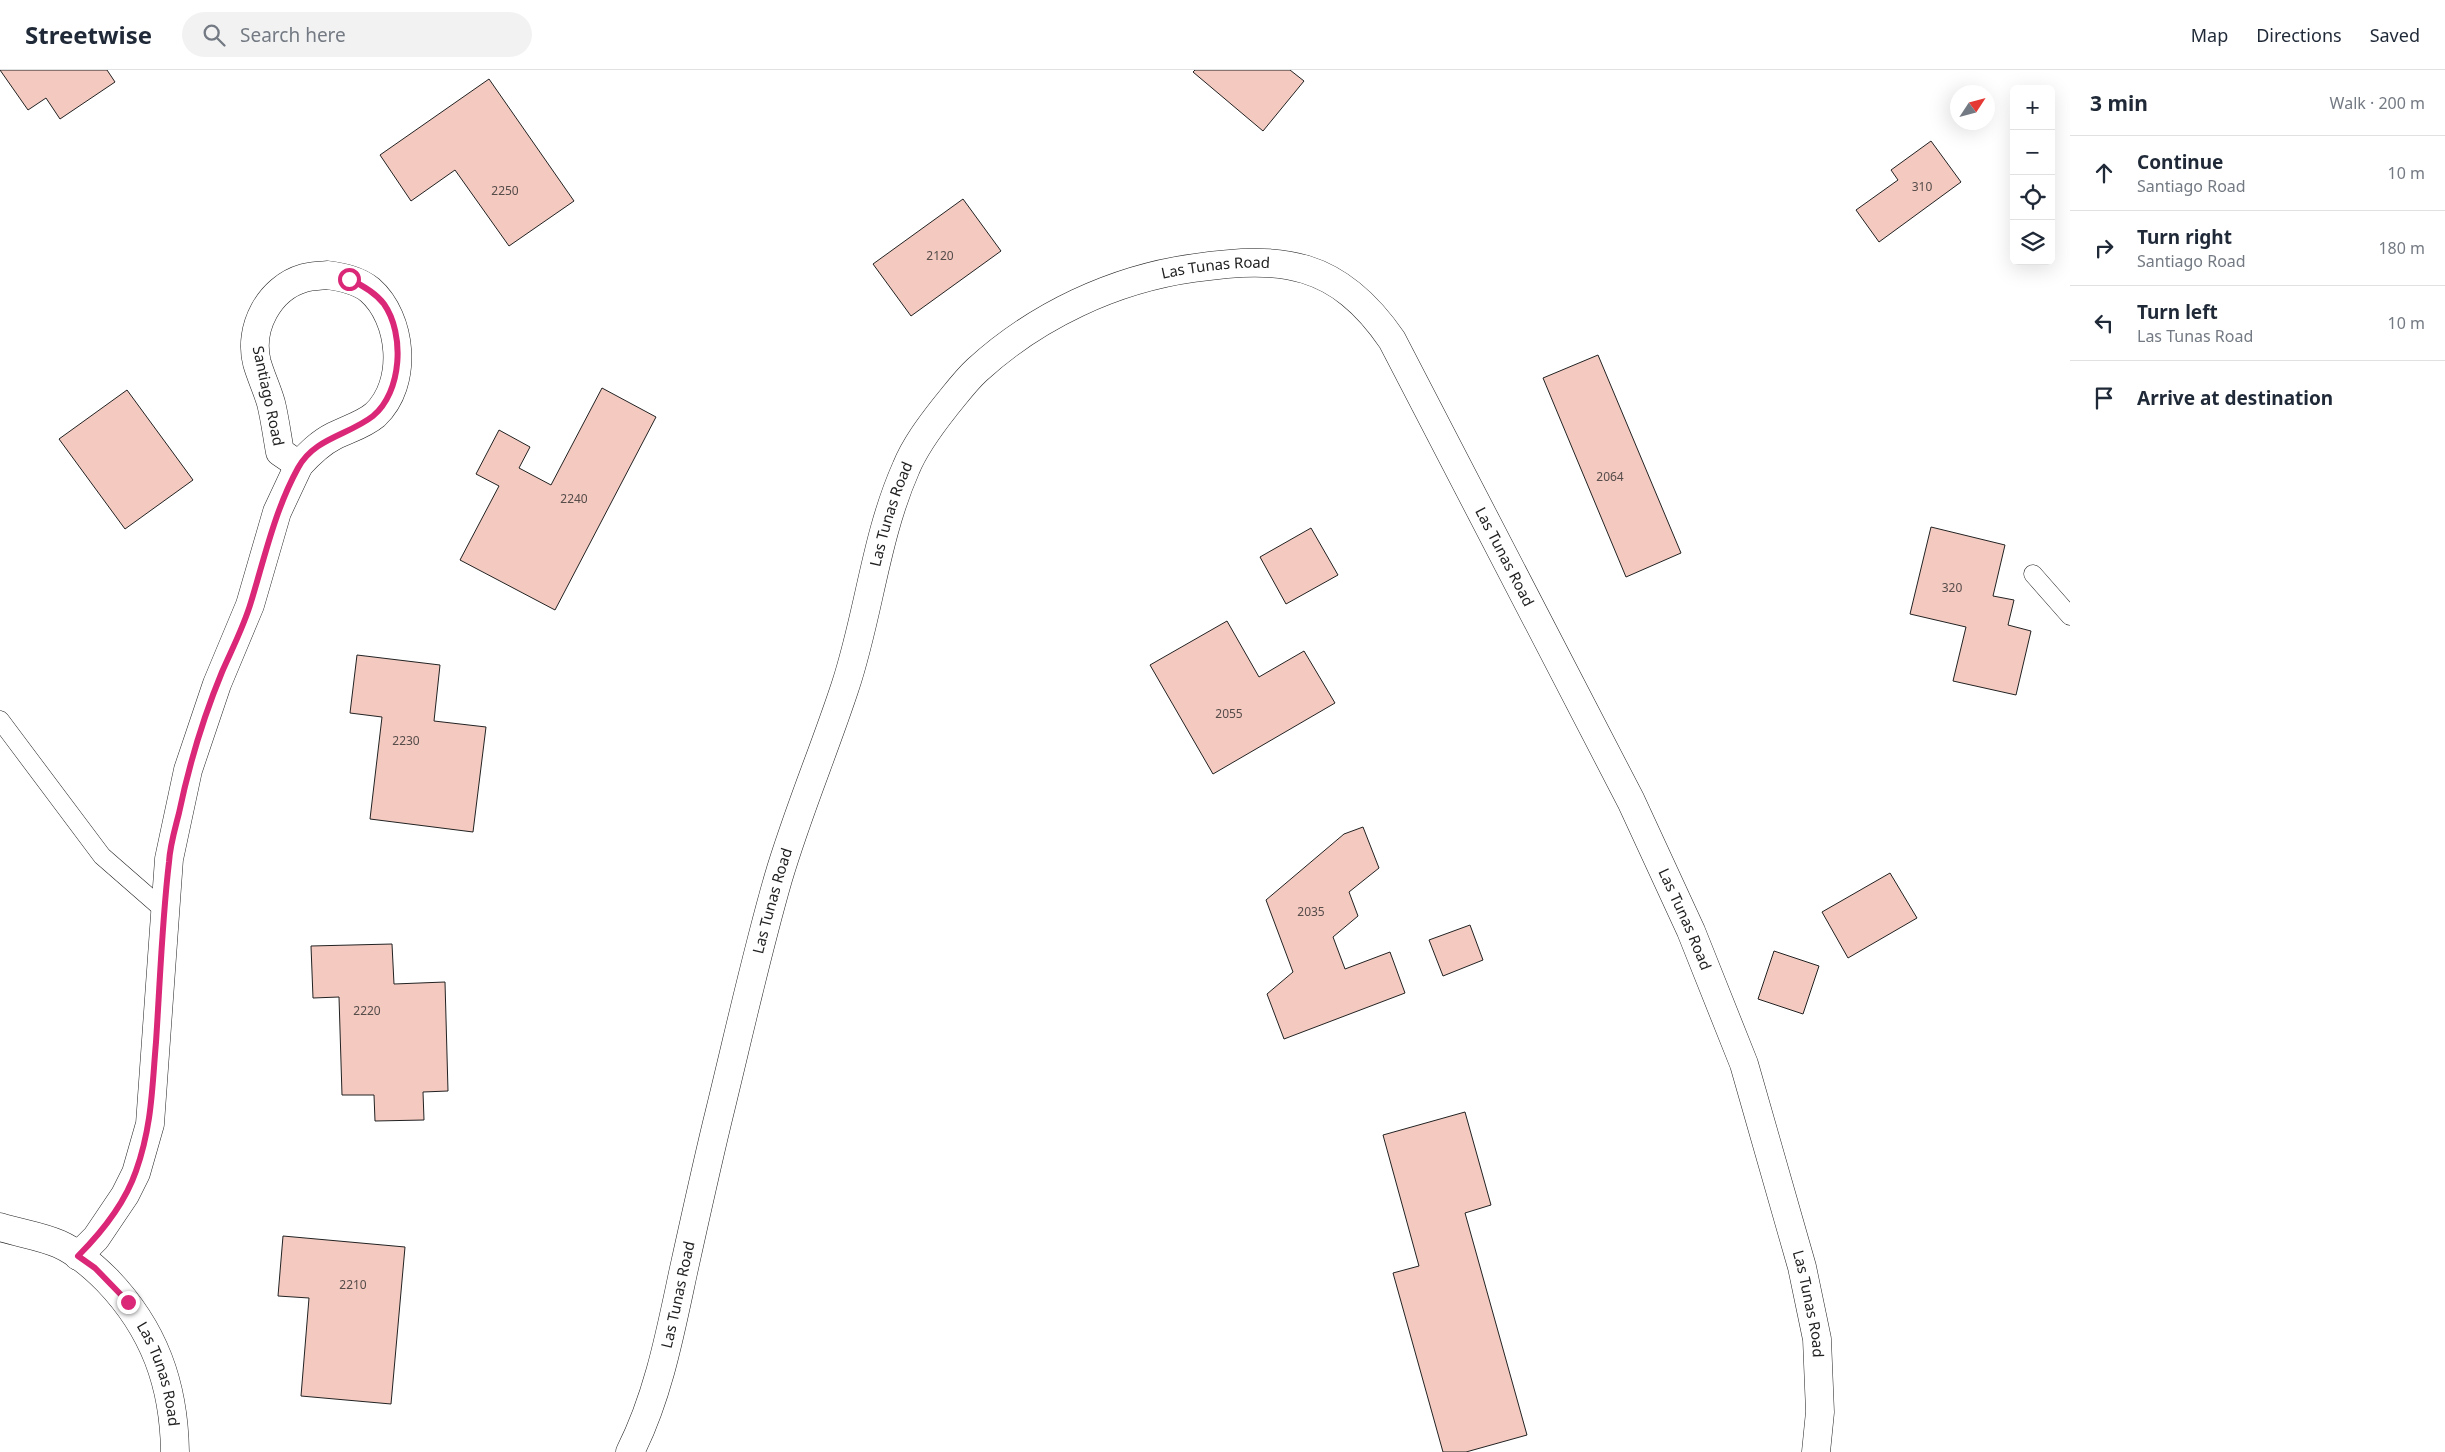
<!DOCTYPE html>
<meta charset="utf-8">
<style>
body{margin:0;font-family:"Noto Sans",sans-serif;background:#f2f2f3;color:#1f2937}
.controls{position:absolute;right:15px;top:15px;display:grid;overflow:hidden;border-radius:8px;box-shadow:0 5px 20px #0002}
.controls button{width:45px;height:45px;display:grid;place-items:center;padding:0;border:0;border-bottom:1px solid #e0e1e3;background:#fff;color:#1f2937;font:25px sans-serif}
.compass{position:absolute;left:1950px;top:15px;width:45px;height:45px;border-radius:50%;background:#fff;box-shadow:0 5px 20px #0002;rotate:54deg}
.stop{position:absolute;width:15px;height:15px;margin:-11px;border:4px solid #db2777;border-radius:50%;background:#fff}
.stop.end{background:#db2777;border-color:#fff;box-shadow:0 1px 5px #0008}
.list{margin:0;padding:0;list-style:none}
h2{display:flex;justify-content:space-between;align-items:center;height:65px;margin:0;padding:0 20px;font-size:21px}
h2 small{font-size:16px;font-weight:400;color:#747a83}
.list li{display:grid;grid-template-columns:32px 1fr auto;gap:15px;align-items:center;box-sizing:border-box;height:75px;padding:0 20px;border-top:1px solid #e0e1e3}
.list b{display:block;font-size:19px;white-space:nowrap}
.list p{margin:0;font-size:16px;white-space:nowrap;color:#747a83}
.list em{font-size:16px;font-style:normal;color:#747a83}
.icon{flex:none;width:28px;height:28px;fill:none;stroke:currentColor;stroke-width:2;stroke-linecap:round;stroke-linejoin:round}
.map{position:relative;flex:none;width:2070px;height:1382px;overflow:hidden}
header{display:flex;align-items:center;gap:30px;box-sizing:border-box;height:70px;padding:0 25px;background:#fff;border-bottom:1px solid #e0e1e3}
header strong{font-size:24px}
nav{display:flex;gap:28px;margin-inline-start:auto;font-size:18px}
.search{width:350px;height:45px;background:#f2f2f3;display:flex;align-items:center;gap:12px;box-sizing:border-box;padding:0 18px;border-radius:28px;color:#747a83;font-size:19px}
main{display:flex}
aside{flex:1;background:#fff}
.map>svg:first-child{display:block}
.building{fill:#f3c9c0;stroke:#222}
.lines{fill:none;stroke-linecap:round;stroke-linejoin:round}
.lane-casing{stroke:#222;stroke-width:19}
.street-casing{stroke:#222;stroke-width:29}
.lane{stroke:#fff;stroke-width:18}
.street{stroke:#fff;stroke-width:28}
.route{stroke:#db2777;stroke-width:6}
.labels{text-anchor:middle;stroke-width:4;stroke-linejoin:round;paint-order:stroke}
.number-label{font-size:12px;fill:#564c4a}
.street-label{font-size:15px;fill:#222;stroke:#fff}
</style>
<header>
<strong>Streetwise</strong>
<div class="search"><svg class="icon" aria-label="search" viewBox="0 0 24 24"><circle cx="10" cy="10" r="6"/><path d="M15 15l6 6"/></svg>Search here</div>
<nav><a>Map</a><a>Directions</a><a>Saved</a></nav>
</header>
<main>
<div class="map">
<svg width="2070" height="1382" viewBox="0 0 2070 1382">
<rect width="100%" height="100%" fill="#fff"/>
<!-- building -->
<path class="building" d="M 0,0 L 107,0 L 115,12 L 60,49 L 46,28 L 28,40 Z
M 1195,0 L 1290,0 L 1304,11 L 1263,61 L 1193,2 Z
M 489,9 L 574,131 L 509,176 L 455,100 L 411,131 L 380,85 Z
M 1931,71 L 1961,112 L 1879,172 L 1856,140 L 1898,110 L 1891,100 Z
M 963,129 L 1001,181 L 911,246 L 873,194 Z
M 1598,285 L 1681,483 L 1626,507 L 1543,308 Z
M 602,318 L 656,347 L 555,540 L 460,490 L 499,416 L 476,404 L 499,360 L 530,377 L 519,398 L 551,415 Z
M 127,320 L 193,410 L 125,459 L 59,369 Z
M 1931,457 L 2005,475 L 1993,526 L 2014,530 L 2008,555 L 2031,561 L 2016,625 L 1953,611 L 1966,557 L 1910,544 Z
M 1311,458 L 1338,505 L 1286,534 L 1260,487 Z
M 1227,551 L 1259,607 L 1304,581 L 1335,633 L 1213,704 L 1150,595 Z
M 357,585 L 440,595 L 434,651 L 486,657 L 473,762 L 370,749 L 382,647 L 350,643 Z
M 1363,757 L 1379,798 L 1349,822 L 1358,846 L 1333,867 L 1345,899 L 1390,882 L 1405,923 L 1284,969 L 1267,924 L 1293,902 L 1266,830 L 1344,764 Z
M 1890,803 L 1917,848 L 1848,888 L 1822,842 Z
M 1470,855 L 1483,890 L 1443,906 L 1429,870 Z
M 392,874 L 394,914 L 445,912 L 448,1021 L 423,1022 L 424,1050 L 375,1051 L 374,1025 L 342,1025 L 339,927 L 313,928 L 311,876 Z
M 1774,881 L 1819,896 L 1803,944 L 1758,929 Z
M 1465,1042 L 1491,1135 L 1465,1143 L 1527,1365 L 1466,1382 L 1443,1382 L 1393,1203 L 1419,1196 L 1383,1065 Z
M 283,1166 L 405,1177 L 391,1334 L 301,1326 L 309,1228 L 278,1226 Z"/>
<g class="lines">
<defs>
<path id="lane" d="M 2033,504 L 2070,546
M 0,650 L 102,786 L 165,841"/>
<g id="street">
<path d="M 327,205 C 342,207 358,210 370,220 C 402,248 409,313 375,345 C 363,355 348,359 334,366 C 320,373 310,383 299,395 L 280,382 C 277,366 275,349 271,333 C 267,319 261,307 257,293 C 248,258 269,218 304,208 C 311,206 320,206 327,205 Z"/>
<path id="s1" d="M 0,1157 C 19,1163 41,1166 59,1174 C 77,1182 93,1196 107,1210 C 154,1259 174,1314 175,1382"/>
<path d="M 78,1186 L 96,1168 L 125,1125 L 136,1103 L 150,1054 L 169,789 L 188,700 L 217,614 L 250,535 L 277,442 L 299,395"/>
<path id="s2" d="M 630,1382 C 658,1327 670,1264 683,1203 C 694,1153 705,1103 717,1053 C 737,972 755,889 778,809 C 797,744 824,681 845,617 C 869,545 875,468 906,398 C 915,376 930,356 945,337 C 955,325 965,311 977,300 C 1036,246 1114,209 1194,198 C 1282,185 1338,191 1392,270 L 1631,731 L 1691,861 L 1744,994 L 1802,1197 L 1817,1269 L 1820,1342 L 1816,1382"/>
</g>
</defs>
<!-- lane casing -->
<use href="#lane" class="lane-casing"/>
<!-- street casing -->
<use href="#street" class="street-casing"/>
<!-- lane -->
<use href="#lane" class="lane"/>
<!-- street -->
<use href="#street" class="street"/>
</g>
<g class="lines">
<!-- route -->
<path class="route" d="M 128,1232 L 95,1198 L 78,1186 C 102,1162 125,1133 136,1101 C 152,1056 152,1018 156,972 C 160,912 162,851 169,792 C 170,775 175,759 179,743 C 189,695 203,648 222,602 C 232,579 244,556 251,532 C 265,486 275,440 298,398 C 314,368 349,365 373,346 C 402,322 405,264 384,234 C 375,222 362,215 349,209"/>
</g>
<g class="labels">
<!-- number labels -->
<g class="number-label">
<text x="1922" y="121">310</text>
<text x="505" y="125">2250</text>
<text x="940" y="190">2120</text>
<text x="1610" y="411">2064</text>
<text x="574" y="433">2240</text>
<text x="1952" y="522">320</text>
<text x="1229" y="648">2055</text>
<text x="406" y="675">2230</text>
<text x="1311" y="846">2035</text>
<text x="367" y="945">2220</text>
<text x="353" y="1219">2210</text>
</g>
<!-- street labels -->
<g class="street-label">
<text dy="5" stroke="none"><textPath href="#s2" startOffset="1410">Las Tunas Road</textPath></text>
<text transform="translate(268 326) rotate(78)" y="5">Santiago Road</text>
<text dy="5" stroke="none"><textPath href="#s2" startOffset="975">Las Tunas Road</textPath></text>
<text dy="5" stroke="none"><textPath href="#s2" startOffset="1859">Las Tunas Road</textPath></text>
<text dy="5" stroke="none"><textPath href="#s2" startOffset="570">Las Tunas Road</textPath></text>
<text dy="5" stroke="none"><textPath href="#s2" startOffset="2264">Las Tunas Road</textPath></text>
<text dy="5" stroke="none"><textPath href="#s2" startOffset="165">Las Tunas Road</textPath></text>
<text dy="5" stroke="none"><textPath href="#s2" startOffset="2669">Las Tunas Road</textPath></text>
<text dy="5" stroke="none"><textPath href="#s1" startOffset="231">Las Tunas Road</textPath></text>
</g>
</g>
</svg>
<div class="controls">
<button>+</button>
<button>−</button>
<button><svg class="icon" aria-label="locate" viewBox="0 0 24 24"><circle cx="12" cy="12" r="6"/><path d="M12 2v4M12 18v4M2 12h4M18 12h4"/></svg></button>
<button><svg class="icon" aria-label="layers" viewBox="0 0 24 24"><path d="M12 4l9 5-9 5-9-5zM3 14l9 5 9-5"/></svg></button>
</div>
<svg class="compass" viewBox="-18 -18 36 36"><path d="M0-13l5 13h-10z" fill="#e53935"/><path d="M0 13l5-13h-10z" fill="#747a83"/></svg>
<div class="stop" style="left:349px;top:209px"></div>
<div class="stop end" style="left:128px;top:1232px"></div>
</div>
<aside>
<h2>3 min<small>Walk · 200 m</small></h2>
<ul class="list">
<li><svg class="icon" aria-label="ahead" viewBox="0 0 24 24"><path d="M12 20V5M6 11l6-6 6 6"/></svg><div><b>Continue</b><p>Santiago Road</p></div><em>10 m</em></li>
<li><svg class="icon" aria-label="right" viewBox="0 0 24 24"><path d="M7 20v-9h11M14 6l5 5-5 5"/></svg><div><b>Turn right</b><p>Santiago Road</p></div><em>180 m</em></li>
<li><svg class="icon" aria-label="left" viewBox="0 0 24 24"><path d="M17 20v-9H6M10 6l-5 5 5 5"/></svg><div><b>Turn left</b><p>Las Tunas Road</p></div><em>10 m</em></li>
<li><svg class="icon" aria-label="arrive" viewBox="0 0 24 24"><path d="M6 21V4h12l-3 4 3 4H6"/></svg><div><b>Arrive at destination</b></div></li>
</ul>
</aside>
</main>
